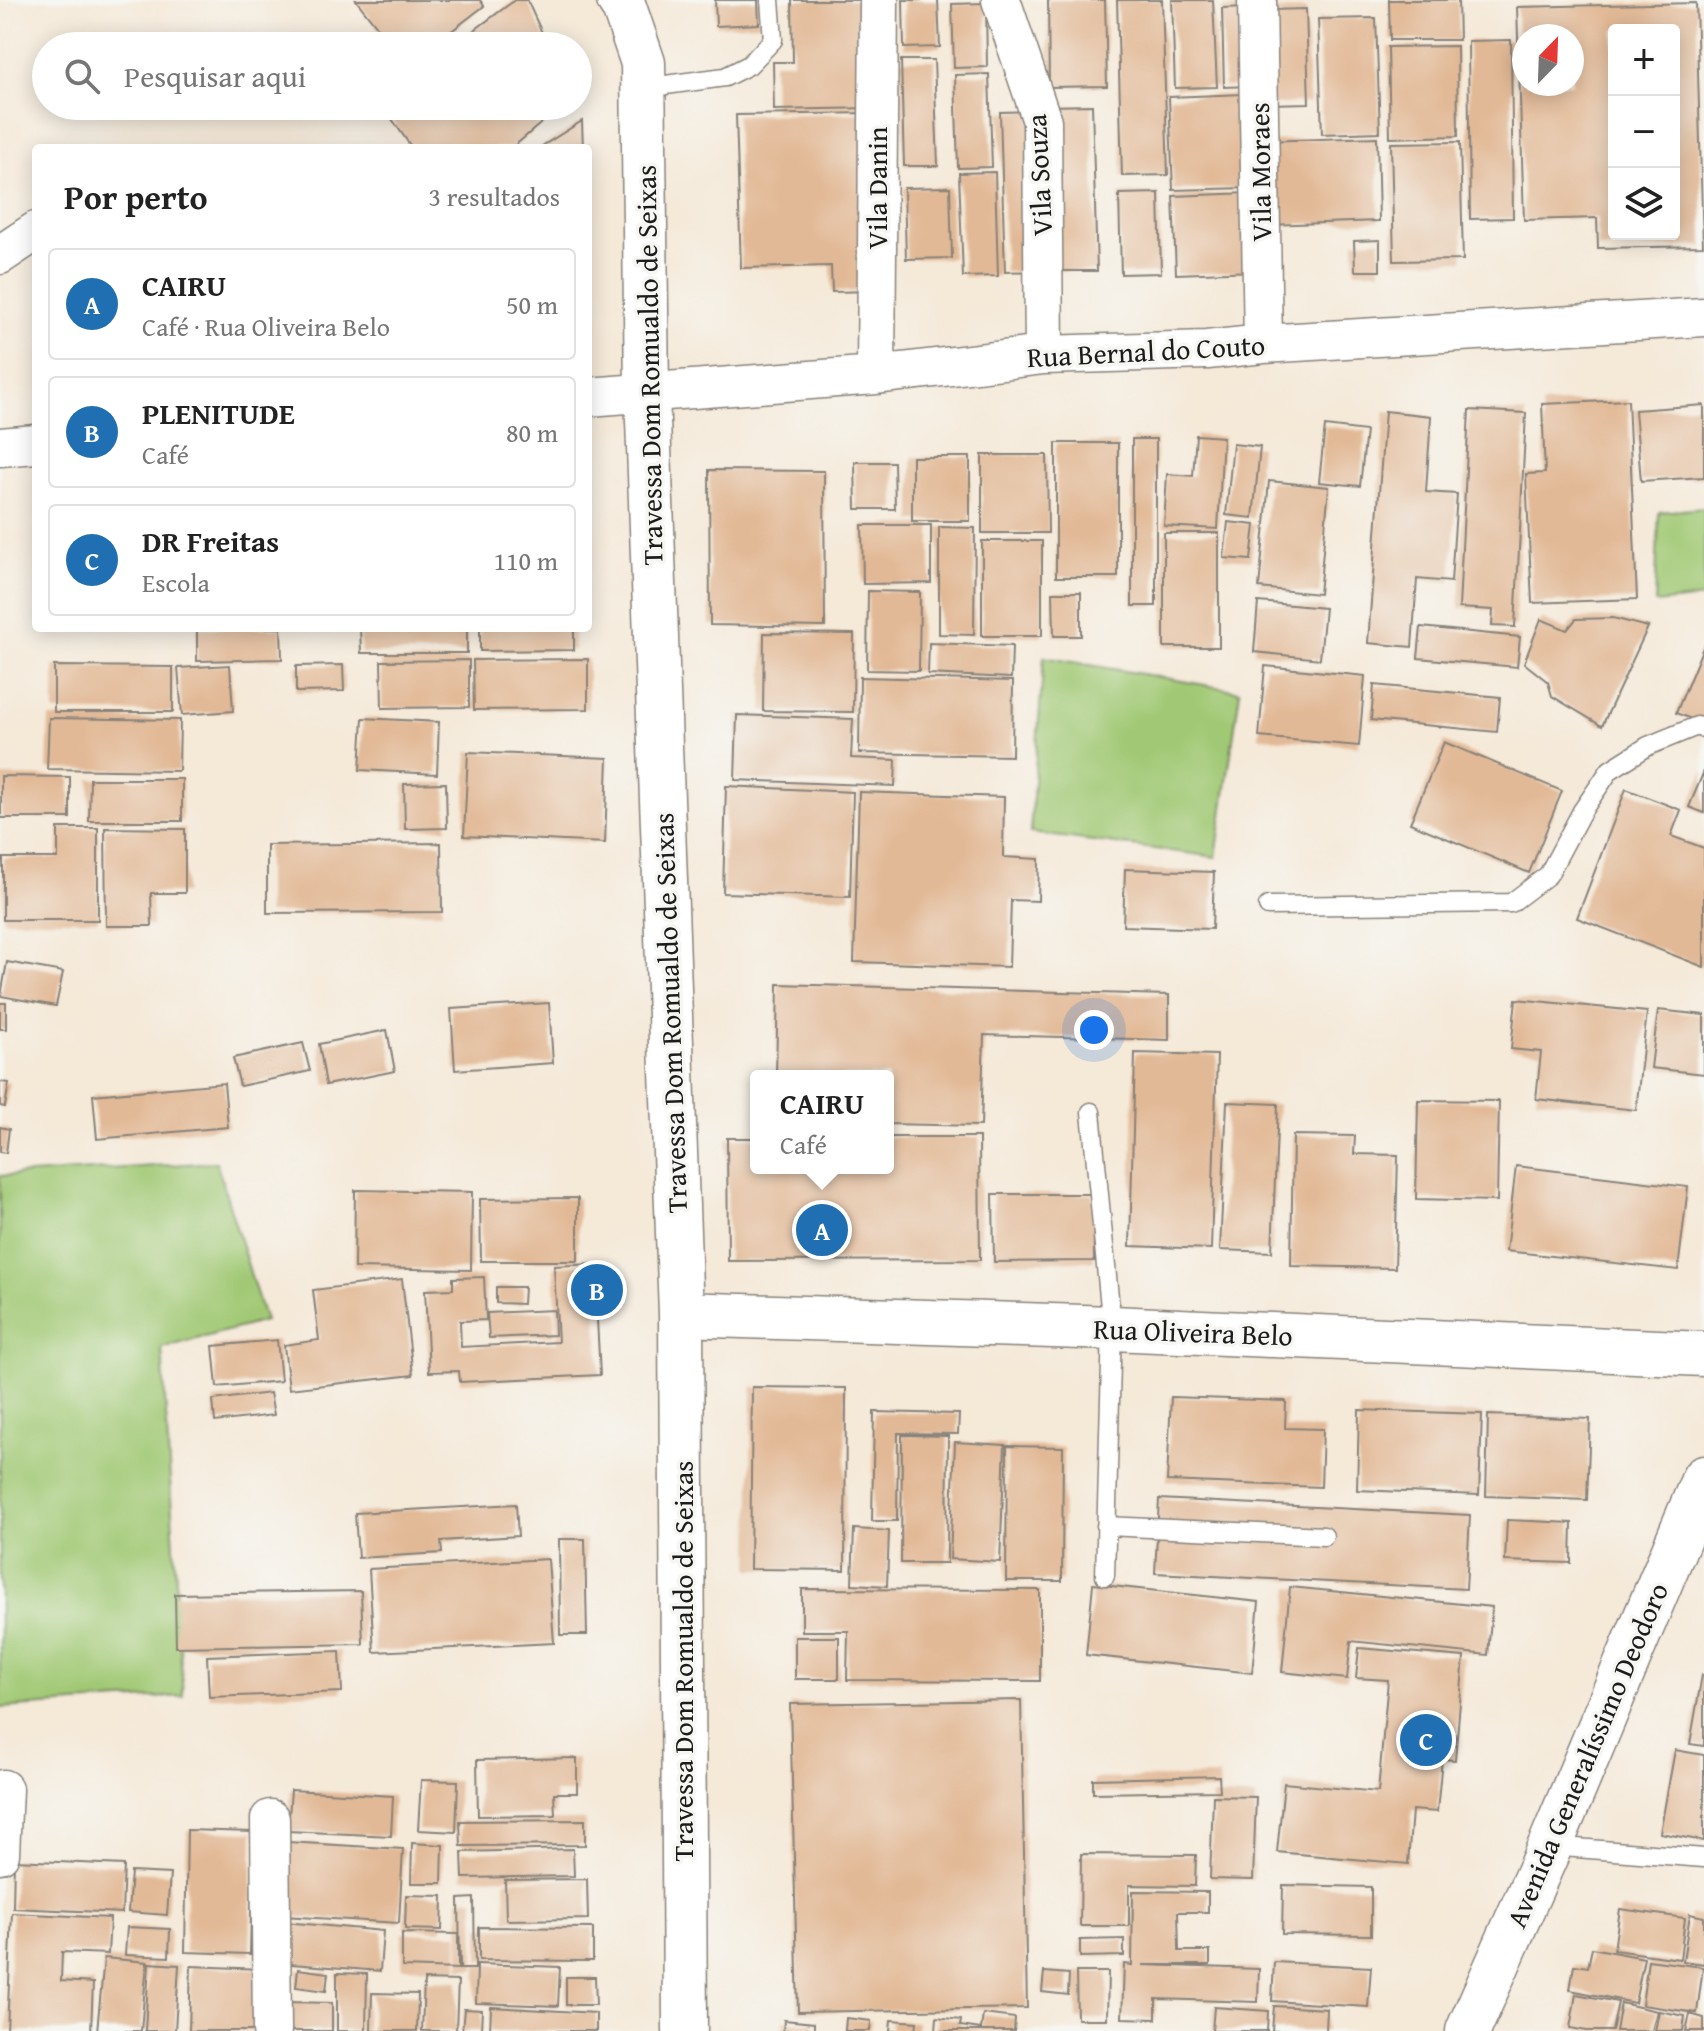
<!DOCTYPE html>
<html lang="pt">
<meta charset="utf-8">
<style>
body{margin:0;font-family:"Gentium Book Plus",serif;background:#f2f2f2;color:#222}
.controls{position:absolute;right:24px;top:24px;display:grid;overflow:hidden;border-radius:8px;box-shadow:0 4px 20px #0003}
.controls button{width:72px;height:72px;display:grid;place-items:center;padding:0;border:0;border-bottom:2px solid #e0e0e0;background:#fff;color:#222;font:40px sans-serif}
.compass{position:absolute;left:1512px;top:24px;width:72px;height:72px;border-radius:50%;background:#fff;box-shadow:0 4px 20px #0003;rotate:23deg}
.you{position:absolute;left:1094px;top:1030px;width:28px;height:28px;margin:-20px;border:6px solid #fff;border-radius:50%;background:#1a73e8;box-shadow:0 0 0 12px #1a73e833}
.badge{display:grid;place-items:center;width:52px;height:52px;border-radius:50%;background:#1f6fb2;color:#fff;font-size:26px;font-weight:700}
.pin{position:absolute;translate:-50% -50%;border:4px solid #fff;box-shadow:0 2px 8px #0006}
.popup{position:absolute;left:750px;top:1070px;width:144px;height:104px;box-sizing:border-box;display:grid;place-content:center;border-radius:8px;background:#fff;filter:drop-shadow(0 2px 6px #0005);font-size:26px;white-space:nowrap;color:#767676}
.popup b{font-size:30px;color:#222}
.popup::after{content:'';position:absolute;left:50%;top:100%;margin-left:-16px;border:16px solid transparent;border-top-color:#fff}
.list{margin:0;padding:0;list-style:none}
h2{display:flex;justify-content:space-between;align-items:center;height:104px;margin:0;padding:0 32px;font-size:34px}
h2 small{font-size:26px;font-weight:400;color:#767676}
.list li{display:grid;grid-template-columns:52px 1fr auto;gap:24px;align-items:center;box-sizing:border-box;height:112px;margin:0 16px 16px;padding:0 16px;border:2px solid #e0e0e0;border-radius:8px}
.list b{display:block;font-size:30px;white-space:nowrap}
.list p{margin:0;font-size:26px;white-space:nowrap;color:#767676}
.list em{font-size:26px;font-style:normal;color:#767676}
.icon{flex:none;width:44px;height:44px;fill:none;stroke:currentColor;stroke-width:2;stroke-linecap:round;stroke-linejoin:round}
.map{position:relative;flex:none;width:1704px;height:2031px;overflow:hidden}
.search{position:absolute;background:#fff;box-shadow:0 4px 20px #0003;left:32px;top:32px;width:560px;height:88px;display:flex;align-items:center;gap:20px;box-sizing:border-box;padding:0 28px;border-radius:44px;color:#767676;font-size:30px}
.panel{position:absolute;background:#fff;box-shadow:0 4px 20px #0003;left:32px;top:144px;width:560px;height:488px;border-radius:8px}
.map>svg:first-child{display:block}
.green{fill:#a1c975;stroke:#5e7248;stroke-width:2}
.building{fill:#e2b996;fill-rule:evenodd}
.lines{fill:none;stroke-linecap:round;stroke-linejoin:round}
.service-casing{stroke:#88827a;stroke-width:21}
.minor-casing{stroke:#88827a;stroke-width:41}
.tertiary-casing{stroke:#88827a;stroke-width:47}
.service{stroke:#fff;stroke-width:18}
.minor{stroke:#fff;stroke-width:38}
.tertiary{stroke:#fff;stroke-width:44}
.labels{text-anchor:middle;stroke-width:7;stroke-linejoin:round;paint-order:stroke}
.street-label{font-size:28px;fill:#1c1c1c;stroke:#f6f6f2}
</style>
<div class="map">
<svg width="1704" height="2031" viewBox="0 0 1704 2031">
<rect width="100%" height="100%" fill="#f6f6f2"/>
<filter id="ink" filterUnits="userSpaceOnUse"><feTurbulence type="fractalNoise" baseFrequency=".0125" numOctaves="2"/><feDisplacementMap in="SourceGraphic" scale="16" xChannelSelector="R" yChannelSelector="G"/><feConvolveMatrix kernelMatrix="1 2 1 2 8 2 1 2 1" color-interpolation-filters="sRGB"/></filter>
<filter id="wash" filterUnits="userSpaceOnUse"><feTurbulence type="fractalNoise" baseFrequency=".006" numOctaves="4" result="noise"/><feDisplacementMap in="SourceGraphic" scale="32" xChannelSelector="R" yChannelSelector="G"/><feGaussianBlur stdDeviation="1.8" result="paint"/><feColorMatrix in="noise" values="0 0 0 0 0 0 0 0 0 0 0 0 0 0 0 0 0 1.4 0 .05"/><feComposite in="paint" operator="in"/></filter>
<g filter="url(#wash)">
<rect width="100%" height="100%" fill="#f5e9d8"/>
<!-- green -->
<path class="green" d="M 1704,508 L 1704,598 L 1655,603 L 1659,512 Z
M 1044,657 L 1240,691 L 1216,857 L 1030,833 Z
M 216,1162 L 265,1321 L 162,1348 L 183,1696 L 0,1708 L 0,1176 Z"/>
<g id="blocks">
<!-- building -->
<path class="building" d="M 356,0 L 480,0 L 484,6 L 432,46 L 392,46 Z
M 515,0 L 527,0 L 548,46 L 453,46 Z
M 715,0 L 758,0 L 759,24 L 716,26 Z
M 792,0 L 870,0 L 871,108 L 774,110 L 773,62 L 793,62 Z
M 903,0 L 938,0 L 940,47 L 904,48 Z
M 1048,0 L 1105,0 L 1107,86 L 1049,87 Z
M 1117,0 L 1162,0 L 1168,175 L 1122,176 Z
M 1172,0 L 1213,0 L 1217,87 L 1175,88 Z
M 1389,0 L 1458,0 L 1459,40 L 1390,40 Z
M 986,3 L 987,67 L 954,68 L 952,4 Z
M 1696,3 L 1703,246 L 1598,248 L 1597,218 L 1524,220 L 1517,7 ZM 1614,30 L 1674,30 L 1674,234 L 1614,234 ZM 1524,36 L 1572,36 L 1572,84 L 1524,84 Z
M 1248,7 L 1250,86 L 1224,87 L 1222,8 Z
M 1306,9 L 1309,103 L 1270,104 L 1267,10 Z
M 1376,18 L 1380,132 L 1322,134 L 1318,19 Z
M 1511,40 L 1513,218 L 1470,219 L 1468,41 Z
M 1457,46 L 1458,136 L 1390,138 L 1388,47 Z
M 901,60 L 934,60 L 938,166 L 904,166 Z
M 989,74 L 992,167 L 958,168 L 955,75 Z
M 1244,94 L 1248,188 L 1173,190 L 1169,97 Z
M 1092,105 L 1097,271 L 1055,271 L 1050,106 Z
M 383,106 L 561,106 L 512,148 L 412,148 Z
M 1035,111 L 1039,271 L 1005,272 L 1000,112 Z
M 870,113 L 875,291 L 832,292 L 831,266 L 741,268 L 736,115 Z
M 582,121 L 583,148 L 539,148 Z
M 1377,137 L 1379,221 L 1268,225 L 1265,141 Z
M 1460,142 L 1463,260 L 1394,261 L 1391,143 Z
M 995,172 L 998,276 L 963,277 L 959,173 Z
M 950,187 L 952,258 L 906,259 L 904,188 Z
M 1159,193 L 1161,273 L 1121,274 L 1119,194 Z
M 1250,193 L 1254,271 L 1176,274 L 1173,196 Z
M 1380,240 L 1380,271 L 1355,271 L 1354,241 Z
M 1628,400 L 1637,599 L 1532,603 L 1526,474 L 1545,473 L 1542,404 Z
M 1704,405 L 1704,477 L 1641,481 L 1635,410 Z
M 1469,410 L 1526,413 L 1515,627 L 1492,626 L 1493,610 L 1459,608 Z
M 1385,411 L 1431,416 L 1426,492 L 1457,494 L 1451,582 L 1417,579 L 1412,647 L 1368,643 Z
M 1325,426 L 1366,431 L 1360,486 L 1319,482 Z
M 1196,435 L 1223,437 L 1218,529 L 1164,526 L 1167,474 L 1193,476 Z
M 1132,439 L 1156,439 L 1156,606 L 1132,606 Z
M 1056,443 L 1118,443 L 1118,577 L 1056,577 Z
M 1233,444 L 1260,447 L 1253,518 L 1226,515 Z
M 982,455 L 1047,455 L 1048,533 L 982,533 Z
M 912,457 L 970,457 L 970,521 L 912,521 Z
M 855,462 L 894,462 L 895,509 L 856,509 Z
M 709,470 L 824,471 L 825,627 L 710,625 Z
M 1269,481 L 1329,487 L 1319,594 L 1259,588 Z
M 1228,522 L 1255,525 L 1251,560 L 1224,558 Z
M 862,525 L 931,525 L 931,583 L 863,584 Z
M 939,527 L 975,528 L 974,635 L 939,634 Z
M 1164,533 L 1219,533 L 1219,647 L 1164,647 Z
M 982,541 L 1042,541 L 1042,636 L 982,636 Z
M 868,591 L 920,592 L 919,671 L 867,670 Z
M 1053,592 L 1081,592 L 1081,636 L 1054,636 Z
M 1258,602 L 1325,608 L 1320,659 L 1254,652 Z
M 1613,618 L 1648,627 L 1602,726 L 1552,696 L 1548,682 L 1524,663 L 1541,619 L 1567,630 L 1576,619 Z
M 1421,627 L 1520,637 L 1517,667 L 1418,658 Z
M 197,628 L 281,628 L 282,659 L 197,661 Z
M 360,628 L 467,628 L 467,653 L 361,653 Z
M 480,628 L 574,628 L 574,650 L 480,651 Z
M 764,633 L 854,634 L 853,712 L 763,711 Z
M 929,643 L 1012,646 L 1011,678 L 928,674 Z
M 1704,645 L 1704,724 L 1676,713 Z
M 588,659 L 588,709 L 474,710 L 473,660 Z
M 469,660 L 469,707 L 382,708 L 381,661 Z
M 230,665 L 233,711 L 182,715 L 178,668 Z
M 343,665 L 344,691 L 296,692 L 296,666 Z
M 54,666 L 173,667 L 173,712 L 54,712 Z
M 1265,666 L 1365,676 L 1359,746 L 1259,737 Z
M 860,677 L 1013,681 L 1012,756 L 859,753 Z
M 1374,685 L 1500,697 L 1497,732 L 1371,720 Z
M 737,715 L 853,719 L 851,758 L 896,760 L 895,786 L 735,780 Z
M 49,718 L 180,720 L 179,771 L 47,769 Z
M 363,718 L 439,722 L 437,774 L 360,770 Z
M 1444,742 L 1562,791 L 1529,873 L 1410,823 Z
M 468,752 L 608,758 L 605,843 L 464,836 Z
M 1704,771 L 1704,813 L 1689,807 Z
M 1,776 L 70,777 L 70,818 L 1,818 Z
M 90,779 L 182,779 L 182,821 L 89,821 Z
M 446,783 L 447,828 L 405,829 L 404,784 Z
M 726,786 L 853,792 L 850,897 L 723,893 Z
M 1626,789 L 1681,810 L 1671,836 L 1704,848 L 1704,967 L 1577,918 Z
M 859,792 L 1004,797 L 1003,857 L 1039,859 L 1038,901 L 1011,900 L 1009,967 L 854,962 Z
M 58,828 L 98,828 L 98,920 L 3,920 L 3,858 L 58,858 Z
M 105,828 L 185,829 L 185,893 L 151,893 L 152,926 L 106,926 Z
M 441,843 L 442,912 L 267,913 L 267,845 Z
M 1125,869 L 1214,872 L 1212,929 L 1123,926 Z
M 7,962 L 63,972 L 56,1006 L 1,996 Z
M 778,984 L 1169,995 L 1169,1040 L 984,1035 L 981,1126 L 888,1124 L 888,1076 L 776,1076 Z
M 1516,999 L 1647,1012 L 1636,1110 L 1536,1099 L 1541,1052 L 1511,1049 Z
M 0,1003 L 6,1003 L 6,1029 L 0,1029 Z
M 549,1003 L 553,1063 L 455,1070 L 451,1009 Z
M 1658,1010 L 1704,1015 L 1704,1074 L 1651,1068 Z
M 387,1030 L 395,1071 L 326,1085 L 319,1044 Z
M 303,1043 L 310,1071 L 240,1086 L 233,1058 Z
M 1135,1053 L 1217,1055 L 1211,1249 L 1130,1246 Z
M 0,1082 L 9,1083 L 5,1107 L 0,1106 Z
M 224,1083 L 228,1127 L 97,1139 L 93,1095 Z
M 1418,1100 L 1499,1101 L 1497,1201 L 1416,1199 Z
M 1227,1102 L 1278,1104 L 1272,1252 L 1220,1250 Z
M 0,1127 L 9,1129 L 6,1153 L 0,1152 Z
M 1293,1135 L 1355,1136 L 1354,1154 L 1398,1155 L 1395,1268 L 1291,1266 Z
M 888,1137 L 979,1137 L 980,1260 L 728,1261 L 727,1138 L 756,1138 L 756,1168 L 888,1168 Z
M 1516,1166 L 1688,1187 L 1678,1270 L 1506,1251 Z
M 355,1190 L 472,1192 L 471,1270 L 354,1268 Z
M 993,1194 L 1093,1194 L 1094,1261 L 994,1262 Z
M 578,1198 L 578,1261 L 481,1261 L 480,1199 Z
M 594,1264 L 600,1375 L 460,1382 L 459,1371 L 429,1372 L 425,1290 L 453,1289 L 453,1278 L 484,1277 L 486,1320 L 460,1321 L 461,1347 L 558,1342 L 554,1266 Z
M 402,1279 L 413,1375 L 289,1389 L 284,1345 L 319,1340 L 313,1290 Z
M 496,1287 L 524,1287 L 523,1304 L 496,1303 Z
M 554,1310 L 555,1335 L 489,1338 L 487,1313 Z
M 277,1340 L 281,1381 L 217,1387 L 213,1346 Z
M 752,1387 L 846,1388 L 845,1570 L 750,1569 Z
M 270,1393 L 274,1415 L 215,1422 L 213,1400 Z
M 1171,1397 L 1286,1401 L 1285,1428 L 1323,1429 L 1321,1487 L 1167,1481 Z
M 1359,1410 L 1482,1414 L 1479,1495 L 1357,1490 Z
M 874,1412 L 959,1414 L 958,1434 L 898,1433 L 897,1521 L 872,1521 Z
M 1488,1415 L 1590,1419 L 1587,1500 L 1486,1496 Z
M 902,1435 L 948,1436 L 947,1563 L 901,1563 Z
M 955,1442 L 1005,1445 L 1000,1562 L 950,1559 Z
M 1007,1446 L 1063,1447 L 1062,1581 L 1006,1581 Z
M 1159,1499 L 1470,1515 L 1466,1589 L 1155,1573 Z
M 516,1504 L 518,1536 L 441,1541 L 442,1553 L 358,1558 L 355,1513 Z
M 1507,1520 L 1572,1523 L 1571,1563 L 1505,1561 Z
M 854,1529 L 889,1531 L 887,1586 L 852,1584 Z
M 559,1539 L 585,1539 L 587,1635 L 560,1635 Z
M 548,1559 L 554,1643 L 374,1652 L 369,1569 Z
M 1093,1584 L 1259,1602 L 1252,1673 L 1086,1655 Z
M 1290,1587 L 1492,1607 L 1488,1655 L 1351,1641 L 1347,1679 L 1282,1672 Z
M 802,1589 L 1040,1590 L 1040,1681 L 847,1680 L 848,1631 L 802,1631 Z
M 361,1591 L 363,1644 L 176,1647 L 175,1594 Z
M 795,1637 L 839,1637 L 839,1679 L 795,1679 Z
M 1359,1648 L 1464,1657 L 1455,1760 L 1442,1759 L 1437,1812 L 1412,1810 L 1408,1864 L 1277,1852 L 1284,1783 L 1378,1792 L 1388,1680 L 1356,1678 Z
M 340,1651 L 342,1692 L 209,1697 L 207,1656 Z
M 1702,1675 L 1704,1675 L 1704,1746 L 1690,1744 Z
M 1021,1700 L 1027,2008 L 798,2012 L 790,1704 Z
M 1675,1750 L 1704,1755 L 1704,1841 L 1660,1833 Z
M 577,1758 L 577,1793 L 554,1793 L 555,1815 L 478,1816 L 477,1760 Z
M 1219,1776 L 1220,1791 L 1093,1793 L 1093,1779 Z
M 421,1780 L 458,1781 L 456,1832 L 418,1830 Z
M 291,1790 L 393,1796 L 391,1836 L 288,1831 Z
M 1213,1796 L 1256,1797 L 1253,1880 L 1210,1879 Z
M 585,1820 L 585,1845 L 461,1846 L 460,1821 Z
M 187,1830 L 253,1832 L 250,1954 L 185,1952 Z
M 287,1842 L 403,1849 L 399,1923 L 283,1916 Z
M 412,1843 L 443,1845 L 442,1883 L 411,1883 Z
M 573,1849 L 574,1876 L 463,1878 L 462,1852 Z
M 1081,1854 L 1196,1855 L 1195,1886 L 1129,1885 L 1129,1926 L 1080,1926 Z
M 14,1860 L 124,1865 L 122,1913 L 13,1908 Z
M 131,1872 L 170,1874 L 167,1915 L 128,1912 Z
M 587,1879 L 588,1919 L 506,1920 L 505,1880 Z
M 1283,1885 L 1371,1887 L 1371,1935 L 1282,1934 Z
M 1133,1891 L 1208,1892 L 1208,1912 L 1178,1912 L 1179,1951 L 1210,1951 L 1210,1965 L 1143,1965 L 1259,1969 L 1258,2002 L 1156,1999 L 1156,2019 L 1122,2018 L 1124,1964 L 1132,1965 Z
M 406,1895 L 443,1896 L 442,1930 L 405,1929 Z
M 474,1898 L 475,1969 L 460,1969 L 459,1899 Z
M 1620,1909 L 1685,1918 L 1680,1959 L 1614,1950 Z
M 12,1913 L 110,1918 L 108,1954 L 62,1952 L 61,1981 L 93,1983 L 91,2031 L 7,2031 Z
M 1690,1914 L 1704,1917 L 1704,1964 L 1683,1961 Z
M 284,1922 L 383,1931 L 380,1971 L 280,1963 Z
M 127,1927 L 170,1929 L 169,1957 L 125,1955 Z
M 479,1927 L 593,1928 L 593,1961 L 479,1960 Z
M 402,1933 L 458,1934 L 458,1969 L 402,1967 Z
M 1124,1939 L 1124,1956 L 1080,1957 L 1080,1940 Z
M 1592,1948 L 1644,1958 L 1635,2003 L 1570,1990 L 1574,1965 L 1588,1967 Z
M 104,1958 L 147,1962 L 141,2031 L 97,2031 Z
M 1648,1960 L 1703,1967 L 1697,2013 L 1642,2005 Z
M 1274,1962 L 1371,1967 L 1368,2007 L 1272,2001 Z
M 149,1963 L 179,1965 L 175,2031 L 145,2031 Z
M 477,1964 L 560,1967 L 558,2006 L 476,2003 Z
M 191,1966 L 261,1969 L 260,2031 L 189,2031 Z
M 298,1969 L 328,1973 L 326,1991 L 296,1987 Z
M 1044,1972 L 1069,1974 L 1068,1995 L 1042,1992 Z
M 1076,1972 L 1108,1972 L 1107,2019 L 1077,2019 Z
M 337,1973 L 367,1974 L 366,2031 L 337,2031 Z
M 566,1977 L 595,1977 L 596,2005 L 566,2005 Z
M 424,1980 L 458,1981 L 456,2031 L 422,2031 Z
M 372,1993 L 418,1994 L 417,2031 L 371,2031 Z
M 1576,1994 L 1618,2002 L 1612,2031 L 1587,2031 L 1570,2028 Z
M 284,2002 L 332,2003 L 332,2031 L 284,2031 Z
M 1621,2003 L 1657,2011 L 1652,2031 L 1616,2031 Z
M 1274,2006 L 1327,2009 L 1326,2031 L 1272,2031 Z
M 491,2007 L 596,2013 L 596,2031 L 490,2031 Z
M 1214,2007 L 1268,2011 L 1267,2031 L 1212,2031 Z
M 464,2009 L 482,2010 L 481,2031 L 462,2031 Z
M 1659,2011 L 1685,2016 L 1683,2031 L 1655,2031 Z
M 983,2014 L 1015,2018 L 1014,2031 L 936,2031 L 937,2017 L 961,2020 L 960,2026 L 981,2029 Z
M 1690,2014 L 1704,2018 L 1704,2031 L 1686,2031 Z
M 846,2018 L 871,2021 L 870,2031 L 845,2031 Z
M 784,2020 L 814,2023 L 814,2031 L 783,2031 Z
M 891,2020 L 917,2022 L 916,2031 L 890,2031 Z"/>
</g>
</g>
<g filter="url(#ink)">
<use href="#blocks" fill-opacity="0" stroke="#88827a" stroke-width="2"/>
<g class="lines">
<defs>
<path id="service" d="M 643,88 L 725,77 L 749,65 L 773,40 L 770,0
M 1268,906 L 1511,903 L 1548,875 L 1582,811 L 1610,770 L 1648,746 L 1697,726 L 1704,729
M 1091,1112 L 1112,1328 L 1105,1576
M 1106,1526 L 1324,1536
M 1550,1846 L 1704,1858"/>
<path id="minor" d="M 1001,0 L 1042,121 L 1044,355
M 1257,0 L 1263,344
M 0,255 L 36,231
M 876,375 L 879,0
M 588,397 L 876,375 L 1044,355 L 1207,350 L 1263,344 L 1704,317
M 0,447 L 36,444
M 270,1819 L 272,2031
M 0,1854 L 3,1789"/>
<path id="tertiary" d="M 619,0 L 624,7 L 643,63 L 647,393 L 681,1314 L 685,2031
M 681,1314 L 1112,1328 L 1704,1354
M 1468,2031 L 1550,1846 L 1704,1478"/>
</defs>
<!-- service casing -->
<use href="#service" class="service-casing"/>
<!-- minor casing -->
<use href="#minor" class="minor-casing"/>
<!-- tertiary casing -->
<use href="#tertiary" class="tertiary-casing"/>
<!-- service -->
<use href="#service" class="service"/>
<!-- minor -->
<use href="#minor" class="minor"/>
<!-- tertiary -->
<use href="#tertiary" class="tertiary"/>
</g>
</g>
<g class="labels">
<!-- street labels -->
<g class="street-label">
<text transform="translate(1260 172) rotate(-91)" y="10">Vila Moraes</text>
<text transform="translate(1039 175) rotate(-93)" y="10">Vila Souza</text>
<text transform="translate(877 188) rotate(-90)" y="10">Vila Danin</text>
<text transform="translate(1146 351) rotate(-3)" y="10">Rua Bernal do Couto</text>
<text transform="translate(649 365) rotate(-91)" y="10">Travessa Dom Romualdo de Seixas</text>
<text transform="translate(670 1013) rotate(-92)" y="10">Travessa Dom Romualdo de Seixas</text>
<text transform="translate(1193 1332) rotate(2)" y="10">Rua Oliveira Belo</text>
<text transform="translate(683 1661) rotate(-90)" y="10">Travessa Dom Romualdo de Seixas</text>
<text transform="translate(1587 1755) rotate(-67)" y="10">Avenida Generalíssimo Deodoro</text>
</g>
</g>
</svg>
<div class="controls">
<button>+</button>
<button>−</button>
<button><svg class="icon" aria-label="layers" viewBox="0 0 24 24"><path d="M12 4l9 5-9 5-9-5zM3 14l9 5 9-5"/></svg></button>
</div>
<svg class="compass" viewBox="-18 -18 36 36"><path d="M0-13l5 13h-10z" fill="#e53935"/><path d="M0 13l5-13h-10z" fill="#767676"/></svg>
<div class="you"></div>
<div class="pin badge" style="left:822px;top:1230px">A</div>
<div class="popup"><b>CAIRU</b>Café</div>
<div class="pin badge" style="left:597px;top:1290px">B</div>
<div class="pin badge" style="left:1426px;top:1740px">C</div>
<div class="search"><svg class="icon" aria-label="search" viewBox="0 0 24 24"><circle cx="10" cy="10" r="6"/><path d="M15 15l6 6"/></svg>Pesquisar aqui</div>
<section class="panel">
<h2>Por perto<small>3 resultados</small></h2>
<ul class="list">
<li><span class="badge">A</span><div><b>CAIRU</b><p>Café · Rua Oliveira Belo</p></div><em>50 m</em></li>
<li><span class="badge">B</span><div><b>PLENITUDE</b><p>Café</p></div><em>80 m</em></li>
<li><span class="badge">C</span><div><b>DR Freitas</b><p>Escola</p></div><em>110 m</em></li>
</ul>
</section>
</div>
